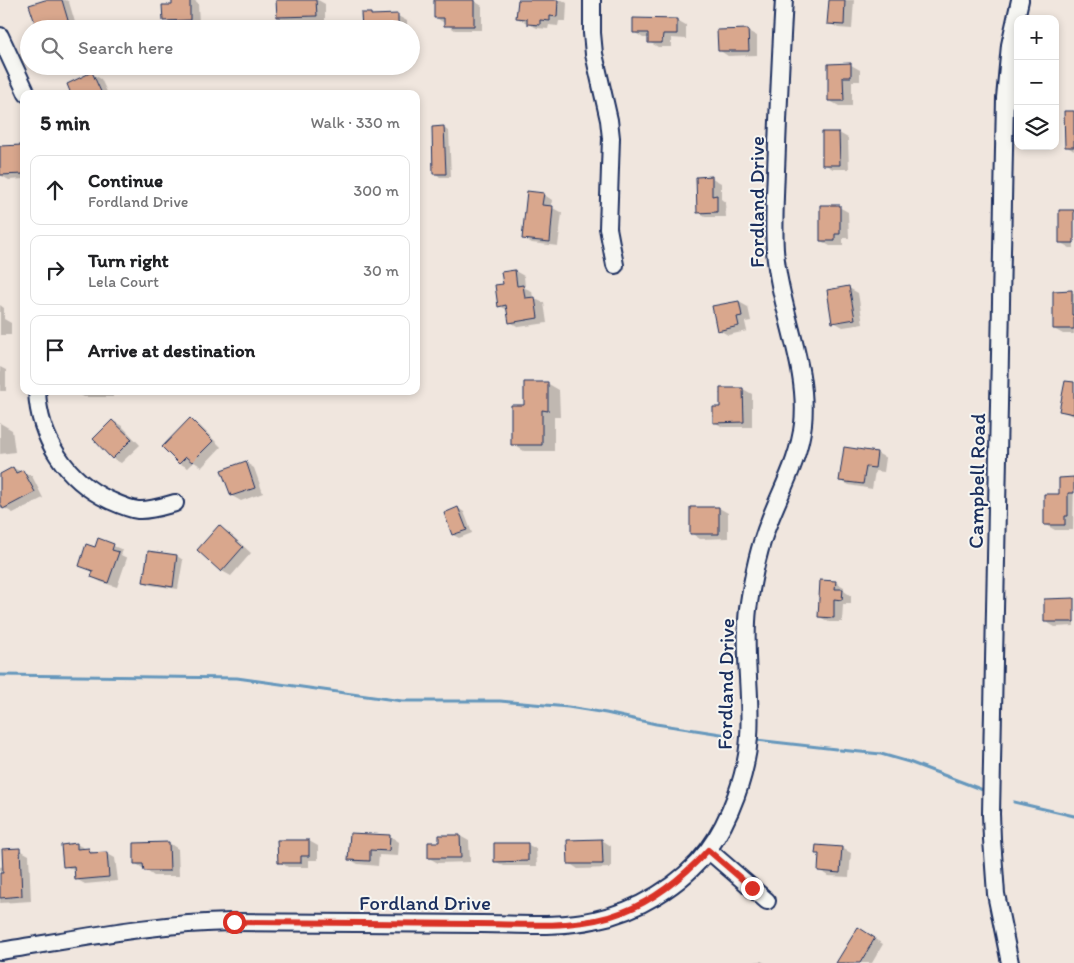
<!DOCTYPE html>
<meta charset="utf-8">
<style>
body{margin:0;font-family:Itim,sans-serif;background:#f6f6f6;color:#202124}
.controls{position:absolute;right:15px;top:15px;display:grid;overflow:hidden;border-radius:10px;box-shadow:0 2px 8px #0003}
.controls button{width:45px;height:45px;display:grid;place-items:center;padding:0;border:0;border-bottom:1px solid #e0e0e0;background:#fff;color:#202124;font:25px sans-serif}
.stop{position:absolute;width:15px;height:15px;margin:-11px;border:4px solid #d93025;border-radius:50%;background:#fff}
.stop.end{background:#d93025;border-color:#fff;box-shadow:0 1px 5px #0008}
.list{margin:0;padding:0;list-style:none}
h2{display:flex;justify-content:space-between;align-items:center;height:65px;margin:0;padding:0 20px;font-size:21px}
h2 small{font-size:16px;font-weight:400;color:#757577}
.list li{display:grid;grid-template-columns:32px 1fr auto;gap:15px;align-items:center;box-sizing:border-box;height:70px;margin:0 10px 10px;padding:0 10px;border:1px solid #e0e0e0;border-radius:10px}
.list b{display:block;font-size:19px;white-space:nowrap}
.list p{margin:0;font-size:16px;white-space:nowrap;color:#757577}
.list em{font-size:16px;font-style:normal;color:#757577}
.icon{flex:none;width:28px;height:28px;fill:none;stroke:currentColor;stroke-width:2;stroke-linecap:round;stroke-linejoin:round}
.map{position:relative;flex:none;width:1074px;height:963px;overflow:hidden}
.search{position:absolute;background:#fff;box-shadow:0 2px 8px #0003;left:20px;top:20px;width:400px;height:55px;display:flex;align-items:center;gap:12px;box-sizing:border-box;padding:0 18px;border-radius:28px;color:#757577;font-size:19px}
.panel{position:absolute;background:#fff;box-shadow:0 2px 8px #0003;left:20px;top:90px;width:400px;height:305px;border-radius:10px}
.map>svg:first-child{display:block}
.shadow{fill:#0003}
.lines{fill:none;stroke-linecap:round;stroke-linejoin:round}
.stream{stroke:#6597bc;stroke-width:3}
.building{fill:#d9a78d;stroke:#1b2f5e}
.minor-casing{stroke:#1b2f5e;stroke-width:20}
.minor{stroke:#f6f6f2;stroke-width:16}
.route{stroke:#d93025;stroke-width:6}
.labels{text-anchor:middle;stroke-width:4;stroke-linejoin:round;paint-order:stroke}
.street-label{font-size:21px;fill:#1b2f5e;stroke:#f6f6f2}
</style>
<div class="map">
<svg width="1074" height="963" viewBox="0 0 1074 963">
<rect width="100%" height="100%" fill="#f0e6de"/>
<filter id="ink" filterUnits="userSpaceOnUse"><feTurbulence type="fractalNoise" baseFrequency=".02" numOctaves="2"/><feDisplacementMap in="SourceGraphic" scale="10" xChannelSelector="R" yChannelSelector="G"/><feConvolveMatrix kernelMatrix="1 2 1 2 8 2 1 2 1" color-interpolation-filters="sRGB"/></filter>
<g filter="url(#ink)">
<!-- shadow -->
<path class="shadow" d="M 49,0 L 66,0 L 69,2 L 77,29 L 38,29 Z
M 173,0 L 194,0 L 198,3 L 199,25 L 173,25 L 164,20 L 173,6 Z
M 278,0 L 318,0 L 325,4 L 325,21 L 287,22 L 278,17 Z
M 473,0 L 482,6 L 482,30 L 455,30 L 435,17 Z
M 519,0 L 562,0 L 567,3 L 566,21 L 559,21 L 558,26 L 549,25 L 548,29 L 537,28 L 517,18 Z
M 830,0 L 854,0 L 852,29 L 838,28 L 829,23 Z
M 370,14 L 374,16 L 398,16 L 407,21 L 407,29 L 363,29 Z
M 677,20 L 686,25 L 686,39 L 671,38 L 671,47 L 658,47 L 649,42 L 649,38 L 643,38 L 634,32 Z
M 748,31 L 757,36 L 757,55 L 728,56 L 719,50 Z
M 829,65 L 851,65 L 860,70 L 860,81 L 852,81 L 852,106 L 839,106 L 830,101 Z
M 92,74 L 101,79 L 108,94 L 73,94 Z
M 1074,112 L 1074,151 L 1066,146 Z
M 443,128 L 449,131 L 451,177 L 440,177 L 435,173 Z
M 823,133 L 839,133 L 848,138 L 849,169 L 833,169 L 824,164 Z
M 22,146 L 24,147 L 24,179 L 9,180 L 0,175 L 0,147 Z
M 712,178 L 721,183 L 721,199 L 725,202 L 726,217 L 707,217 L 698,212 Z
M 543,194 L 552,200 L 551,207 L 562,213 L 558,246 L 532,243 L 523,238 Z
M 839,207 L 848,212 L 849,238 L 843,238 L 843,246 L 830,246 L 821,241 Z
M 1074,211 L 1074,248 L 1070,248 L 1061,243 Z
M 515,271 L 524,276 L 525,288 L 532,291 L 533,298 L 544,303 L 547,323 L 519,327 L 510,322 L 509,311 L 500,306 L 504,285 Z
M 849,288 L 858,293 L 863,324 L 843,327 L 834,322 Z
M 1071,292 L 1074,293 L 1074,334 L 1063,334 L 1054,329 Z
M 739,302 L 748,307 L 751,321 L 745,322 L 747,331 L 728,335 L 719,330 Z
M 0,305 L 4,308 L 4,319 L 11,323 L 11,335 L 0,335 Z
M 0,367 L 6,370 L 6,391 L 0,391 Z
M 547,383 L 559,390 L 560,417 L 554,417 L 554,451 L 524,451 L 512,444 L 526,406 Z
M 1074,384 L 1074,416 L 1060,411 Z
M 722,389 L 743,389 L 752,394 L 752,427 L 723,427 L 714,422 L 722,408 Z
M 113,391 L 113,397 L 84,397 L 74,391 Z
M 190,420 L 199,425 L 221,447 L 202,467 L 194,462 L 188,468 L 179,463 Z
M 113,421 L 122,426 L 140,445 L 121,463 L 112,458 Z
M 0,423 L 12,430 L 15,452 L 0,454 Z
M 877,453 L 886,458 L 884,472 L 875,471 L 872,489 L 849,485 L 840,480 Z
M 245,462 L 254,468 L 263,493 L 241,501 L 232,496 Z
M 13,468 L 32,476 L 43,498 L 13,513 L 4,508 L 0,501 L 0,475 Z
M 1074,479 L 1073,530 L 1055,530 L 1046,525 L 1061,495 Z
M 458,508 L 464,512 L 472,533 L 459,538 L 453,535 L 445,513 Z
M 719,508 L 728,513 L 728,538 L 700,539 L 691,533 Z
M 219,527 L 228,532 L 251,553 L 231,576 L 222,571 Z
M 99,540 L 123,550 L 121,555 L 127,558 L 117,587 L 101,582 L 92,577 L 94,572 L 80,565 L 96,549 Z
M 149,552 L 177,556 L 183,560 L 178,589 L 150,585 L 144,582 Z
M 835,582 L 844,587 L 844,591 L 851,596 L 851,604 L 843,604 L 842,622 L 829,622 L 820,617 Z
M 1074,599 L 1074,626 L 1055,627 L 1046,622 Z
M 390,836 L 399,842 L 398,856 L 379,855 L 378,866 L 358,864 L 349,859 Z
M 460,836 L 469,841 L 470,862 L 438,863 L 429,858 L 440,843 L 440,837 Z
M 602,840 L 611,846 L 611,868 L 578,869 L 569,863 Z
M 309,841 L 318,846 L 318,860 L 309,860 L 309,867 L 288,867 L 279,862 Z
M 169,843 L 178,849 L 179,876 L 154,876 L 135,863 L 135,844 Z
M 76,844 L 97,854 L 106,853 L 115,858 L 118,881 L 85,884 L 76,879 L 75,871 L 65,866 Z
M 527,844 L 536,849 L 537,866 L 504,866 L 495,861 Z
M 817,846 L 842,848 L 851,853 L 849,877 L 828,876 L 819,870 L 821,855 L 817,853 Z
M 20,850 L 29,855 L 31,901 L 0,903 L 0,867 L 4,866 Z
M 858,929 L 883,944 L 872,963 L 845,963 Z
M 761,961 L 765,963 L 747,963 Z"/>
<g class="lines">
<!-- stream -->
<path class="stream" d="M 0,675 L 237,678 L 402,701 L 500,701 L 568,707 L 606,713 L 656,724 L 734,736
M 756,740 L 836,749
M 840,750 L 881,754 L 909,762 L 983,790
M 1014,802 L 1074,816"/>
</g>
<!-- building -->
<path class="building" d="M 45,0 L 62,0 L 70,27 L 63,29 L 37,29 L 29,5 Z
M 172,0 L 190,0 L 190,20 L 163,21 L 162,5 L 172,5 Z
M 276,0 L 316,0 L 317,16 L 277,17 Z
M 434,0 L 474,0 L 474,26 L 444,26 L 444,18 L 434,18 Z
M 518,0 L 558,0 L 557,17 L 550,16 L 550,21 L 540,20 L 540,25 L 527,24 L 527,19 L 516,18 Z
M 829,0 L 845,0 L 844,25 L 827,24 Z
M 361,13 L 371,13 L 371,15 L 398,14 L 398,29 L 362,29 Z
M 633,18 L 677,19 L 677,34 L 663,34 L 662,43 L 648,43 L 648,33 L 633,33 Z
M 748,29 L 749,51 L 718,51 L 717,30 Z
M 851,63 L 851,77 L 843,77 L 844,101 L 828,101 L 828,64 Z
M 92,72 L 102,94 L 71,94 L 67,84 Z
M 1064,111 L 1074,111 L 1074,147 L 1065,147 Z
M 444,126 L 446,174 L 433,174 L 432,127 Z
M 822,132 L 839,132 L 840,165 L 822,165 Z
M 22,145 L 24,174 L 0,175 L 0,146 Z
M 712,176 L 712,196 L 717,195 L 717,212 L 697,213 L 696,177 Z
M 527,191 L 544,193 L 542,205 L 553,206 L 550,242 L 522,239 Z
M 820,205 L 840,205 L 840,234 L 835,234 L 835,241 L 820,241 Z
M 1059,210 L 1074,210 L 1074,243 L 1059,243 Z
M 515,270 L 517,286 L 523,285 L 525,298 L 535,297 L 538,318 L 509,323 L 506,305 L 498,307 L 495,285 L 503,284 L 501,272 Z
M 849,286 L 855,319 L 832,323 L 827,290 Z
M 1072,290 L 1072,315 L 1074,315 L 1074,329 L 1053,329 L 1053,291 Z
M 739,301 L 742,316 L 737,317 L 739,326 L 717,331 L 712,306 Z
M 1065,381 L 1074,382 L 1074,414 L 1059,411 Z
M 524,382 L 548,382 L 548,411 L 542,410 L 542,445 L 511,445 L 511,405 L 524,405 Z
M 720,388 L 743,388 L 744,422 L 713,423 L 713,407 L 720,407 Z
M 190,418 L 213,441 L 192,462 L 186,457 L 179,464 L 162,447 Z
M 112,420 L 132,439 L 112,459 L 93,439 Z
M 844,447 L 877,452 L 875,468 L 866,467 L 863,484 L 839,481 Z
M 246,461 L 255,488 L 231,496 L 221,470 Z
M 13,467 L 16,473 L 23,470 L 35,492 L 3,509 L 0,503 L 0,474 Z
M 1074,477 L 1074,493 L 1068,493 L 1068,516 L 1065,516 L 1065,525 L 1044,525 L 1044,494 L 1059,494 L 1059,478 Z
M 458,507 L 467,530 L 452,535 L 444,513 Z
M 690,507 L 719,507 L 719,534 L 690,534 Z
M 219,525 L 243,547 L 221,572 L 197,550 Z
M 98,538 L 114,544 L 112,550 L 119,552 L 108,583 L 91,577 L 93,571 L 79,566 L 86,544 L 95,547 Z
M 148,551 L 177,555 L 173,587 L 143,582 Z
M 820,580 L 836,581 L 835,589 L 843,589 L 842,600 L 834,599 L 834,618 L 818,617 Z
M 1074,598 L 1074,622 L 1044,622 L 1044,599 Z
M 350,833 L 390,835 L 389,851 L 370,850 L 370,861 L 348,860 Z
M 439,835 L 460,835 L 461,858 L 428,858 L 428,842 L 439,842 Z
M 602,839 L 603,864 L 568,864 L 567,840 Z
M 277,840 L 309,840 L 309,856 L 301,856 L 301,863 L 278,863 Z
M 169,842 L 170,871 L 144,871 L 143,864 L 134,864 L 134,843 Z
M 77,843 L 77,849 L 89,848 L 90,853 L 107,852 L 109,877 L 75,880 L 74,866 L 63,867 L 61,845 Z
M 494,843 L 528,843 L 528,861 L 494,862 Z
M 816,845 L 842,847 L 840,873 L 818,871 L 819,854 L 815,854 Z
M 20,848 L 22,896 L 0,898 L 0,873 L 3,873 L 2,849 Z
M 858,927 L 875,938 L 860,963 L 836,963 Z"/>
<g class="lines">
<defs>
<path id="minor" d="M 592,0 L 592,33 L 594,54 L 609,120 L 611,138 L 608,228 L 615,265
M 0,36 L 27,94
M 37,391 C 39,438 66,480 109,500 C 118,504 128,509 138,510 C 150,511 164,506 175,503
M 708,850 L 767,901
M 0,951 C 77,939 154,923 232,922 C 315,922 398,924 481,924 C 518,924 558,928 594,920 C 636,912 682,885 708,850 C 730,820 747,774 749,737 C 752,695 743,651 748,609 C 752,581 758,549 769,522 C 781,490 799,460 803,424 C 809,366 779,308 775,250 C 773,215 776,180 777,145 C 779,97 781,48 784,0
M 1010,963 L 996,894 L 992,839 L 991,814 L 1005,98 L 1010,45 L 1020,0"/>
</defs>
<!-- minor casing -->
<use href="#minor" class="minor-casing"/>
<!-- minor -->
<use href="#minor" class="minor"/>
</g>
</g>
<g class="lines" filter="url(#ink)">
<!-- route -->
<path class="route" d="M 234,922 C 315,923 396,924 477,924 C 525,924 578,930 623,912 C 657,899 684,876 708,850 L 752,888"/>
</g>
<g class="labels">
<!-- street labels -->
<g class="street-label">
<text transform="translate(757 202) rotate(-90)" y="7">Fordland Drive</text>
<text transform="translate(977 481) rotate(-89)" y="7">Campbell Road</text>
<text transform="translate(726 684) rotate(-89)" y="7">Fordland Drive</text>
<text x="425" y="910">Fordland Drive</text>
</g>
</g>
</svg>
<div class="controls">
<button>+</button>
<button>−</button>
<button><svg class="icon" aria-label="layers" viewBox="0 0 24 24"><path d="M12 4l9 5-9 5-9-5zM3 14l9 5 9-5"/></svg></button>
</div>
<div class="stop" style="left:234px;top:922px"></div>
<div class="stop end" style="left:752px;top:888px"></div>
<div class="search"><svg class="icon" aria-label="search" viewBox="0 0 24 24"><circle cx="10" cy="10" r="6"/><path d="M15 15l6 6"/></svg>Search here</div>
<section class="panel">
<h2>5 min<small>Walk · 330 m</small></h2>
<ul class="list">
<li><svg class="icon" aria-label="ahead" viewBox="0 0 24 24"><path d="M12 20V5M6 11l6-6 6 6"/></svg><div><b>Continue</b><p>Fordland Drive</p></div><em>300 m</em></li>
<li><svg class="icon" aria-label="right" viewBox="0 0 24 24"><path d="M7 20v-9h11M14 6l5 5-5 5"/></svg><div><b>Turn right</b><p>Lela Court</p></div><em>30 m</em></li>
<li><svg class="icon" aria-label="arrive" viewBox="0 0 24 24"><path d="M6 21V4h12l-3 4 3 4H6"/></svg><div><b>Arrive at destination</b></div></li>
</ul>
</section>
</div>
